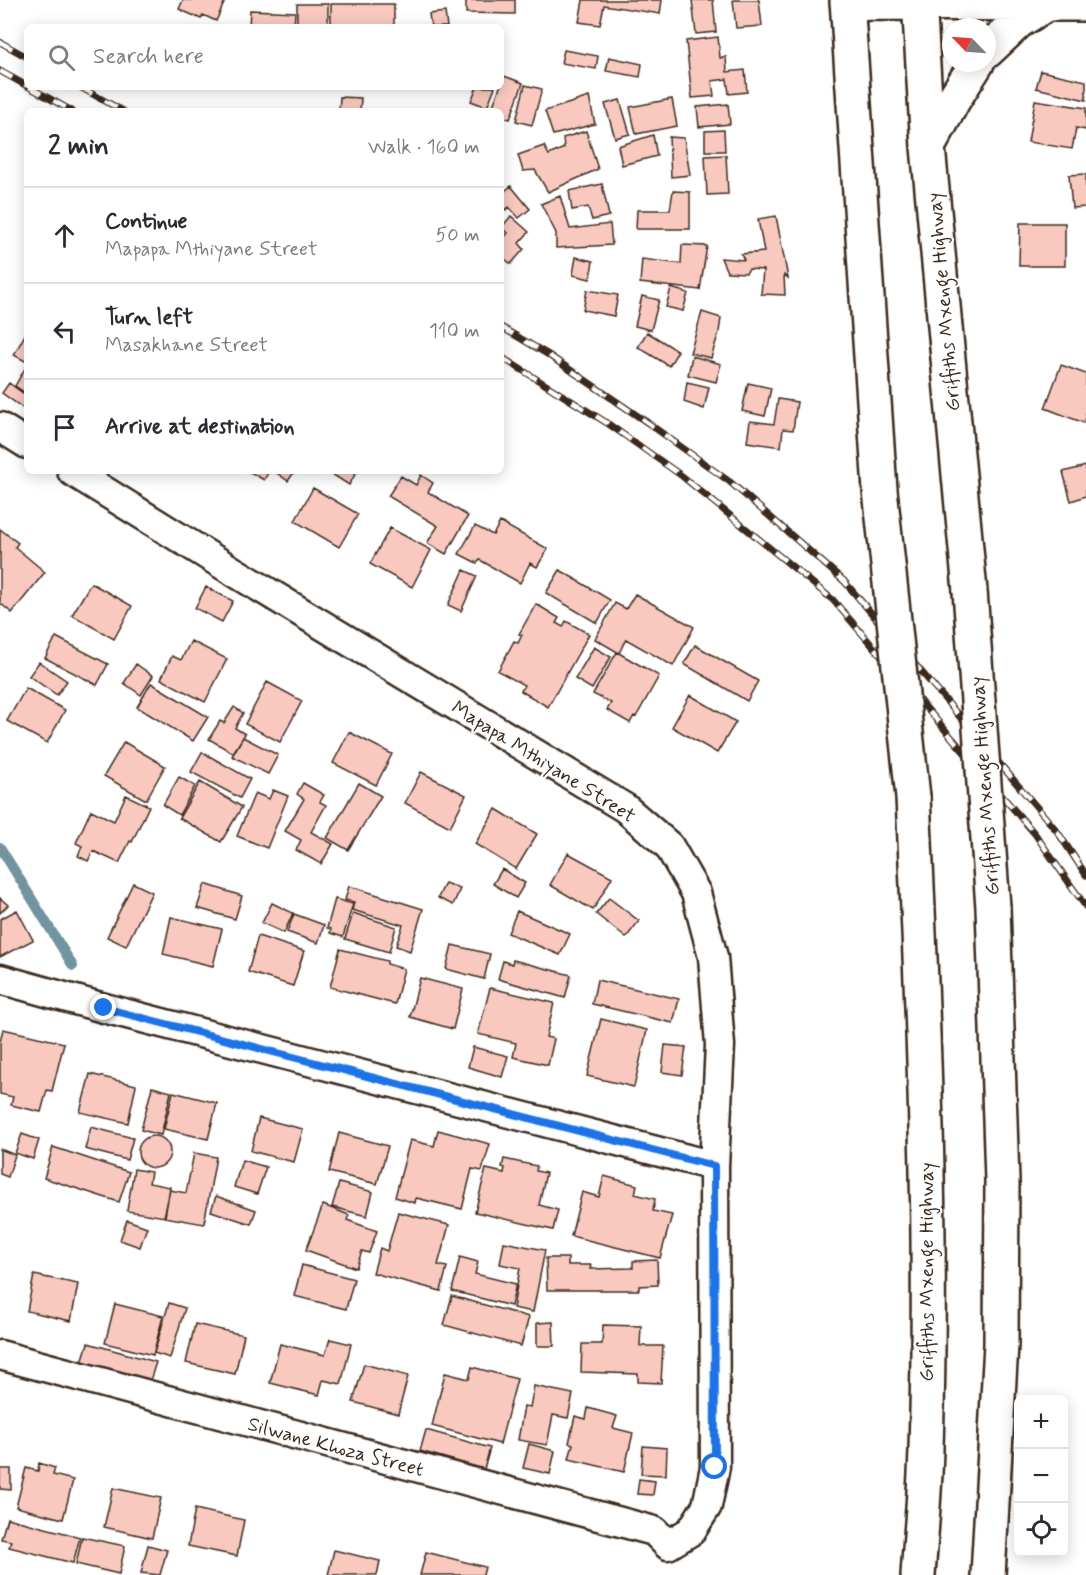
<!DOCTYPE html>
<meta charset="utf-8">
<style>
body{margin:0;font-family:Mynerve,sans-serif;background:#f7f7f7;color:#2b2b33}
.controls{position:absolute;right:18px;bottom:18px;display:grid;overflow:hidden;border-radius:9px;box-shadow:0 3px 15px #0003}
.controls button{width:54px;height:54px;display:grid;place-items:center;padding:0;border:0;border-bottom:2px solid #e1e1e2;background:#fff;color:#2b2b33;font:30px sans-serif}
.compass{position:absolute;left:942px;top:18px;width:54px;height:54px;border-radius:50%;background:#fff;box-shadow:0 3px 15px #0003;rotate:295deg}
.stop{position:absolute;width:18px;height:18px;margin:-14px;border:4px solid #1a73e8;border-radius:50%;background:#fff}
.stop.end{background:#1a73e8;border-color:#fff;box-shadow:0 2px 6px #0008}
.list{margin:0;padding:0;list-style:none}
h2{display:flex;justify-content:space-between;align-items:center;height:78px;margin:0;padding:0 24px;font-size:26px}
h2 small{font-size:20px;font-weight:400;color:#7c7c81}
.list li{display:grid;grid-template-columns:39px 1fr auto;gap:18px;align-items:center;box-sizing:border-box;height:96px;padding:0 24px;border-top:2px solid #e1e1e2}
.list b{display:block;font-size:22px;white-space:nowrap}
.list p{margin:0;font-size:20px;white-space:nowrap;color:#7c7c81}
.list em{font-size:20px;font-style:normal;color:#7c7c81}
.icon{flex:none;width:33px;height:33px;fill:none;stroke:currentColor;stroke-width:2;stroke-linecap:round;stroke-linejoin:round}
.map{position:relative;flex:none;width:1086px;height:1575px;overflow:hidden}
.search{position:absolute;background:#fff;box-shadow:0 3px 15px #0003;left:24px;top:24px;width:480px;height:66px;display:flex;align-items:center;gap:15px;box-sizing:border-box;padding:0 21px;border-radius:9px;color:#7c7c81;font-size:22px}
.panel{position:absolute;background:#fff;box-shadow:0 3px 15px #0003;left:24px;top:108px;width:480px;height:366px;border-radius:9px}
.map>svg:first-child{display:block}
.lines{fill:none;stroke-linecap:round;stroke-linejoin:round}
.stream{stroke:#7294a1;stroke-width:10}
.building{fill:#f9c9c0;stroke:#3b2a1e;stroke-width:1.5}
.street-casing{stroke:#3b2a1e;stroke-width:33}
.secondary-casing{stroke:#3b2a1e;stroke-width:38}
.street{stroke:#fff;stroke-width:28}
.secondary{stroke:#fff;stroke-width:33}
.rail-casing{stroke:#3b2a1e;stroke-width:7}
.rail{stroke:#fff;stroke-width:4.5;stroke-dasharray:14;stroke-linecap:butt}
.secondary-bridge-casing{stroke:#3b2a1e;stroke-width:38;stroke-linecap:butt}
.secondary-bridge{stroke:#fff;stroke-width:33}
.route{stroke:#1a73e8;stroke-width:8}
.labels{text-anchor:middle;stroke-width:4.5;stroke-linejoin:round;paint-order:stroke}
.street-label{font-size:20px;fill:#3b2a1e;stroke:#fff}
</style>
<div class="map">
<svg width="1086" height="1575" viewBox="0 0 1086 1575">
<rect width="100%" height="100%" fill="#fff"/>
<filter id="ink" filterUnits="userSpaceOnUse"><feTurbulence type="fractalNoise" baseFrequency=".0167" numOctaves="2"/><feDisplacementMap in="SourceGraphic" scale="12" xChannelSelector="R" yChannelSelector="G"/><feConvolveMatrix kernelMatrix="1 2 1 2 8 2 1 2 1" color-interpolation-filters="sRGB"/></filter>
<g filter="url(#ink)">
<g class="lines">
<!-- stream -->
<path class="stream" d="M 0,847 L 73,966"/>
</g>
<!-- building -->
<path class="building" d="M 183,0 L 223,0 L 225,1 L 216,21 L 203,15 L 201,19 L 179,9 Z
M 466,0 L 515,0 L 515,14 L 466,13 Z
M 583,0 L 662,0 L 660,14 L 604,5 L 600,25 L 579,22 Z
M 692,0 L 713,0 L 716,32 L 696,34 Z
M 733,0 L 759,0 L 762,26 L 736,28 Z
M 297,4 L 328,4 L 328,27 L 297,27 Z
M 331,4 L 394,4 L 394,27 L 331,27 Z
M 250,10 L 295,12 L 294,27 L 249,27 Z
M 445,12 L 447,27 L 431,27 L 429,14 Z
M 718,37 L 720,58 L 726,57 L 727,72 L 745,70 L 747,92 L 729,94 L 727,79 L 712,81 L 714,96 L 692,98 L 686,41 Z
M 564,50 L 598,56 L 596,69 L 561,63 Z
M 609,57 L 642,64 L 640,77 L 606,71 Z
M 1041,71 L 1086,81 L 1086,100 L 1036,88 Z
M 504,76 L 523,83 L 510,119 L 501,116 L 501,111 L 491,111 Z
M 525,85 L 542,89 L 532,125 L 516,121 Z
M 477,87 L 495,87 L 487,107 L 471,101 Z
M 340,97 L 361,98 L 360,111 L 339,111 Z
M 589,97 L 595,124 L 553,135 L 545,111 Z
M 672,99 L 677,126 L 636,134 L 630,107 Z
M 620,100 L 630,134 L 615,138 L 605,104 Z
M 1035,100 L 1086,108 L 1086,130 L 1076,128 L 1072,149 L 1028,142 Z
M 728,104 L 730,124 L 699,127 L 697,107 Z
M 724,130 L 725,151 L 705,151 L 705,131 Z
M 586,131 L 598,169 L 548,192 L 535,170 L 523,171 L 518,155 L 544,146 L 549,155 L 564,148 L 563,138 Z
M 653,135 L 657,156 L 622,165 L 618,146 Z
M 669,137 L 684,138 L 690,175 L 671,177 Z
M 726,155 L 728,194 L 707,195 L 705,156 Z
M 1086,174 L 1086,207 L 1072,208 L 1069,175 Z
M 602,184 L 609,216 L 592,220 L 588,207 L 572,210 L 569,191 Z
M 511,186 L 530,209 L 519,218 L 509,207 L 506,210 L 501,205 L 503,202 L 501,194 Z
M 673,191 L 690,192 L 690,229 L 636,229 L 637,210 L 670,210 Z
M 560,196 L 570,229 L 610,224 L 612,245 L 556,248 L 556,233 L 541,204 Z
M 511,216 L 529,232 L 519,243 L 524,249 L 511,264 L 501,256 L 501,241 L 508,233 L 501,228 Z
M 776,216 L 788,278 L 784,275 L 785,295 L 761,294 L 763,270 L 749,269 L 746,273 L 727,272 L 721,258 L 744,260 L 741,254 L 764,252 L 758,219 Z
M 1020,223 L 1065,223 L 1065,266 L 1019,266 Z
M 682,245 L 707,246 L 700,290 L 640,283 L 642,259 L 681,264 Z
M 576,257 L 593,261 L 590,279 L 573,275 Z
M 671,288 L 688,293 L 683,311 L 666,307 Z
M 587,290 L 618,295 L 614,316 L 583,310 Z
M 642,296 L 659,300 L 651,330 L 635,326 Z
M 702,312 L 721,318 L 719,332 L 711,358 L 690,353 Z
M 27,331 L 27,362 L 14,355 Z
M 647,332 L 678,351 L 669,366 L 638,347 Z
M 692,356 L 721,364 L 716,382 L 688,375 Z
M 27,365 L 27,394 L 15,386 Z
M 1061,365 L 1086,374 L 1086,417 L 1084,423 L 1045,408 Z
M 687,382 L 709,387 L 704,409 L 684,402 Z
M 9,383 L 27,396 L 27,411 L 2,393 Z
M 748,383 L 771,388 L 765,416 L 742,411 Z
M 778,399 L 797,402 L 793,430 L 783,429 L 781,447 L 747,442 L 750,421 L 774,424 Z
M 1086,466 L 1086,496 L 1071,501 L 1063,472 Z
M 248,471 L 269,471 L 264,480 Z
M 274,471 L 295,471 L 288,481 Z
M 327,471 L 357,471 L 349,485 Z
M 421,475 L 433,483 L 428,492 L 468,516 L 446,554 L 427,543 L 438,526 L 388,496 L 401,476 L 416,485 Z
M 313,488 L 358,514 L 339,547 L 295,521 Z
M 500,522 L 548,549 L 537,567 L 530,563 L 520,583 L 480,560 L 477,563 L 459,554 L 475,526 L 493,535 Z
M 390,528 L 431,550 L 412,587 L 370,564 Z
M 0,529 L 18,543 L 15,547 L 45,572 L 12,613 L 0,603 Z
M 464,570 L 477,576 L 461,611 L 448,605 Z
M 560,570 L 610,600 L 597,623 L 546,593 Z
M 91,583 L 132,606 L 114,639 L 72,615 Z
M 206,587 L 233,601 L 222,622 L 195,608 Z
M 635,594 L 694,627 L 673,666 L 626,639 L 619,653 L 595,639 L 615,603 L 626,609 Z
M 536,604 L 559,618 L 556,623 L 563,627 L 566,621 L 589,634 L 548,707 L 521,691 L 524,685 L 498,671 L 514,641 L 518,643 L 522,635 L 519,634 Z
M 56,637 L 108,664 L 97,685 L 45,658 Z
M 191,641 L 227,659 L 205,702 L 161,679 L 172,656 L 181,660 Z
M 695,645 L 758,681 L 747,701 L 684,664 Z
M 594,647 L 611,657 L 592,689 L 575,679 Z
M 617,652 L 659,676 L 636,717 L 634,716 L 630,723 L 607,710 L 611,703 L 593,694 Z
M 39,662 L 67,681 L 57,695 L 29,676 Z
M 136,664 L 153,676 L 141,695 L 124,683 Z
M 267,682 L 302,701 L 280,742 L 245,724 Z
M 151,683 L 208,717 L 193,741 L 137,707 Z
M 26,688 L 65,710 L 47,743 L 7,721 Z
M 690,695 L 736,722 L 717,753 L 672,727 Z
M 234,707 L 243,713 L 235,728 L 245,734 L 233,753 L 209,739 L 220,721 L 224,723 Z
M 349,732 L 392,754 L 376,785 L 333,763 Z
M 243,737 L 278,755 L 268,774 L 232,756 Z
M 124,742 L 165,766 L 146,800 L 104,776 Z
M 202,752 L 250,779 L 240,798 L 191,772 Z
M 421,772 L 466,795 L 450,827 L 405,803 Z
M 179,777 L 195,786 L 179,815 L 163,805 Z
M 200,782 L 242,807 L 221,842 L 179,818 Z
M 303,783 L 324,795 L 320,802 L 326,805 L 311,832 L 333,844 L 321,864 L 296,850 L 301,840 L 285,831 L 304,799 L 297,794 Z
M 359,783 L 381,796 L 348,850 L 327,838 Z
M 273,790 L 288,796 L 267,848 L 237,836 L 255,793 L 269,799 Z
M 126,795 L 149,806 L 132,842 L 130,841 L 119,863 L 93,851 L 88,861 L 78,856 L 82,846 L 76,843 L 91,810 L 114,821 Z
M 496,809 L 537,834 L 516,869 L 475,844 Z
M 568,853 L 612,877 L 593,910 L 550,885 Z
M 502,869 L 525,883 L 516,898 L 493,884 Z
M 133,883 L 152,892 L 126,946 L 107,937 Z
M 445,883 L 460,889 L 453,905 L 438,898 Z
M 205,884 L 242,896 L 235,919 L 197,908 Z
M 349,886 L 423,909 L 410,951 L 396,946 L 403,925 L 352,910 L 354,902 L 345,900 Z
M 0,898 L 8,905 L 0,913 Z
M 609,898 L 639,921 L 626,938 L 596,914 Z
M 335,899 L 353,904 L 343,937 L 330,933 L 331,929 L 327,928 Z
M 272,903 L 293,913 L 284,933 L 262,923 Z
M 17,910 L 33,940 L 0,957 L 0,919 Z
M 517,911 L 570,934 L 560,955 L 508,933 Z
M 353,913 L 396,927 L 389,952 L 345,939 Z
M 294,914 L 324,925 L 318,943 L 287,932 Z
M 171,917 L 222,929 L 213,966 L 163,954 Z
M 258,936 L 304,951 L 293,986 L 248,972 Z
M 452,945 L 490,954 L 484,979 L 446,969 Z
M 340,949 L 387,961 L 387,964 L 404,969 L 395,1004 L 330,987 Z
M 513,960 L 571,975 L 565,998 L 498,979 L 503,961 L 512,964 Z
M 420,978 L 463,989 L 453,1029 L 410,1017 Z
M 597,980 L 679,999 L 673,1023 L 592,1004 Z
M 490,988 L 554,1003 L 546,1037 L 554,1039 L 548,1065 L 513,1057 L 516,1043 L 478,1034 Z
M 601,1019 L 647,1030 L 634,1087 L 587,1076 Z
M 3,1029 L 64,1043 L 52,1091 L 47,1090 L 41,1112 L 11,1105 L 13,1097 L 0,1094 L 0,1042 Z
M 665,1045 L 686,1047 L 682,1075 L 662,1072 Z
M 473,1047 L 508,1056 L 502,1077 L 468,1067 Z
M 90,1074 L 136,1085 L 128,1123 L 80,1112 Z
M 152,1087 L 171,1092 L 161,1135 L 141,1130 Z
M 173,1092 L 217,1103 L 208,1139 L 164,1129 Z
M 259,1118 L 303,1129 L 294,1162 L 251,1151 Z
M 91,1127 L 133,1138 L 127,1160 L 85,1149 Z
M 438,1130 L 490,1144 L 482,1171 L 472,1169 L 462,1209 L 416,1198 L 415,1203 L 395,1197 L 410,1140 L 434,1146 Z
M 339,1133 L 388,1146 L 377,1184 L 329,1172 Z
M 22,1134 L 39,1140 L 33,1159 L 15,1153 Z
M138 1152a16 16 0 1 1 32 0a16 16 0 1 1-32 0Z
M 53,1147 L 129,1172 L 119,1202 L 44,1178 Z
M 0,1149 L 15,1155 L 8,1177 L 0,1174 Z
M 194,1153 L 216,1157 L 204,1224 L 164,1217 L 170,1190 L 186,1193 Z
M 504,1159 L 537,1166 L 536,1171 L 546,1173 L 539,1205 L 558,1210 L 553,1230 L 475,1212 L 486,1169 L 504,1173 L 505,1168 L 502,1167 Z
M 242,1160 L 266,1167 L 257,1194 L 234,1187 Z
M 134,1169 L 151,1172 L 149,1183 L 170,1187 L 165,1217 L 127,1211 Z
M 604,1176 L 637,1185 L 635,1194 L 655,1199 L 653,1211 L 672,1215 L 660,1258 L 571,1236 L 582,1192 L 599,1197 Z
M 339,1183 L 373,1192 L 367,1216 L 332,1207 Z
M 216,1196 L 256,1210 L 251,1224 L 211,1211 Z
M 323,1205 L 349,1215 L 347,1220 L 377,1231 L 369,1253 L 362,1251 L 356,1268 L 306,1250 Z
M 398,1212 L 449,1225 L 438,1265 L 447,1267 L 441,1291 L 373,1273 L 380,1248 L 387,1251 Z
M 127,1220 L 147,1227 L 140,1247 L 120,1240 Z
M 504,1242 L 545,1250 L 533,1312 L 513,1308 L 520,1268 L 500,1264 Z
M 460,1257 L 478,1262 L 475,1274 L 516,1284 L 511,1306 L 452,1291 Z
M 546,1258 L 568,1258 L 568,1265 L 591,1265 L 590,1269 L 633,1268 L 633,1261 L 657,1260 L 658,1285 L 639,1286 L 639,1290 L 547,1290 Z
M 302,1265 L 354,1279 L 346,1309 L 294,1296 Z
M 34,1275 L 78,1284 L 71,1321 L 27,1311 Z
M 452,1296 L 529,1317 L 521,1346 L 444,1325 Z
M 169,1303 L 185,1308 L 170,1358 L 154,1353 Z
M 115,1304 L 163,1316 L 153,1355 L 105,1343 Z
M 553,1322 L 554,1346 L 537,1346 L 537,1323 Z
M 195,1324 L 244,1335 L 235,1374 L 186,1363 Z
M 603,1325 L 641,1326 L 640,1346 L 663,1346 L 661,1383 L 638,1382 L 638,1374 L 581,1372 L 582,1344 L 602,1344 Z
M 330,1339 L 351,1344 L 341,1384 L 323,1380 L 319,1395 L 270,1383 L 280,1344 L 325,1355 Z
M 88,1343 L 156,1362 L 150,1381 L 82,1362 Z
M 364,1364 L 408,1376 L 398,1414 L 353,1402 Z
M 472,1367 L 517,1379 L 500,1444 L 432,1426 L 445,1373 L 469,1379 Z
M 534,1386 L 573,1394 L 568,1418 L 553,1415 L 547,1445 L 518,1440 L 524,1406 L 530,1407 Z
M 588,1408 L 617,1416 L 613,1428 L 633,1433 L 624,1472 L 569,1459 L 573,1444 L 569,1443 L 575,1416 L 586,1419 Z
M 426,1430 L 490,1448 L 484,1469 L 420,1451 Z
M 529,1444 L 555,1451 L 550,1474 L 523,1468 Z
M 643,1446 L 667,1448 L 666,1475 L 641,1474 Z
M 39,1463 L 55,1468 L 53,1475 L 73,1480 L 63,1519 L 16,1507 L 26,1468 L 38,1471 Z
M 0,1469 L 11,1469 L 11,1490 L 0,1489 Z
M 639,1479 L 655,1481 L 653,1495 L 637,1494 Z
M 113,1488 L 161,1498 L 152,1538 L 104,1527 Z
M 195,1509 L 244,1520 L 237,1556 L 188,1546 Z
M 7,1518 L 80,1537 L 73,1563 L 9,1547 L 11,1541 L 1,1539 Z
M 82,1537 L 125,1546 L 119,1574 L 76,1564 Z
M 148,1545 L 167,1550 L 160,1575 L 141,1573 Z
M 334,1550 L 380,1561 L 377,1575 L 328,1575 Z
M 426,1552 L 485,1567 L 483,1575 L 420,1575 Z"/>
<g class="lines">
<defs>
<path id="street" d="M 0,427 L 27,444
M 0,979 L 104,1008 L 714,1166
M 0,1355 L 654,1531 L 668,1545 L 691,1531 L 707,1506 L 715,1467 L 714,1166 L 720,1045 L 713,957 L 696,893 L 669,846 L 625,808 L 228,568 L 72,471"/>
<path id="secondary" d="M 847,0 L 880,490
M 919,0 L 928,147 L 970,591
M 847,3 L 1086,4
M 987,51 L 1019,21 L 1048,3
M 928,147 L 954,99 L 977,63
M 913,797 C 923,1014 933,1231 926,1448 C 925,1491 921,1533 918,1575
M 988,1575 L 1001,1344 L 1002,1181 L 993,907"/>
</defs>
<!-- street casing -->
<use href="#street" class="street-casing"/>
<!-- secondary casing -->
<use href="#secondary" class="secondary-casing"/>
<!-- street -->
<use href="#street" class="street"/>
<!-- secondary -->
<use href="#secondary" class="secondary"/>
<defs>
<path id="rail" d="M 0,42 L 27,57
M 0,71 L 27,86
M 29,87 L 72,111
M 80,87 L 123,111
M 501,327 L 547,354 L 648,423 L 730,482 L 844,581 L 1057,831 L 1086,875
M 501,357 L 607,423 L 682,476 L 833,600 L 1035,834 L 1086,907"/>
</defs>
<!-- rail casing -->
<use href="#rail" class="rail-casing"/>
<!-- rail -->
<use href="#rail" class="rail"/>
<defs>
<path id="secondary-bridge" d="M 880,490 L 913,797
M 970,591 L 993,907"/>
</defs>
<!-- secondary-bridge casing -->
<use href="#secondary-bridge" class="secondary-bridge-casing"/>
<!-- secondary-bridge -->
<use href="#secondary-bridge" class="secondary-bridge"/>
</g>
</g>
<g class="lines" filter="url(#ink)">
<!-- route -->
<path class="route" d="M 104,1008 L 714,1166 L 715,1467"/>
</g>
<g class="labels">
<!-- street labels -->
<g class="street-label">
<text transform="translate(943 302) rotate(-95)" y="7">Griffiths Mxenge Highway</text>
<text transform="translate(544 761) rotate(32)" y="7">Mapapa Mthiyane Street</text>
<text transform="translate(984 786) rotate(-94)" y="7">Griffiths Mxenge Highway</text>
<text transform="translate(926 1272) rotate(-90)" y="7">Griffiths Mxenge Highway</text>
<text transform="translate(336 1446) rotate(15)" y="7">Silwane Khoza Street</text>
</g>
</g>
</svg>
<div class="controls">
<button>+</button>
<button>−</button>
<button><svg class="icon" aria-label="locate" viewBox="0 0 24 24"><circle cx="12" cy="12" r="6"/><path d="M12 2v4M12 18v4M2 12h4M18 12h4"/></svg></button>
</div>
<svg class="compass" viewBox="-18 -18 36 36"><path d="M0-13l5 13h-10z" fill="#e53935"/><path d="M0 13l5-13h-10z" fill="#7c7c81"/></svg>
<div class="stop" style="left:715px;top:1467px"></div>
<div class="stop end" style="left:104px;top:1008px"></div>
<div class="search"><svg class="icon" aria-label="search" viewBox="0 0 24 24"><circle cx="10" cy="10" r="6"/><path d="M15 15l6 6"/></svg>Search here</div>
<section class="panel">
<h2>2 min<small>Walk · 160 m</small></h2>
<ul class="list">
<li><svg class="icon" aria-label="ahead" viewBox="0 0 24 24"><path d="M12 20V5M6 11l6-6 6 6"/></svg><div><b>Continue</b><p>Mapapa Mthiyane Street</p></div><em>50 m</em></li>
<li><svg class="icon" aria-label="left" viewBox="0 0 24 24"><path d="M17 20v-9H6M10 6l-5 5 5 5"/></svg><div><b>Turn left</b><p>Masakhane Street</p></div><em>110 m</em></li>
<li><svg class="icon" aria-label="arrive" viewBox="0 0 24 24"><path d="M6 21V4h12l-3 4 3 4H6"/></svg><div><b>Arrive at destination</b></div></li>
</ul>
</section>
</div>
